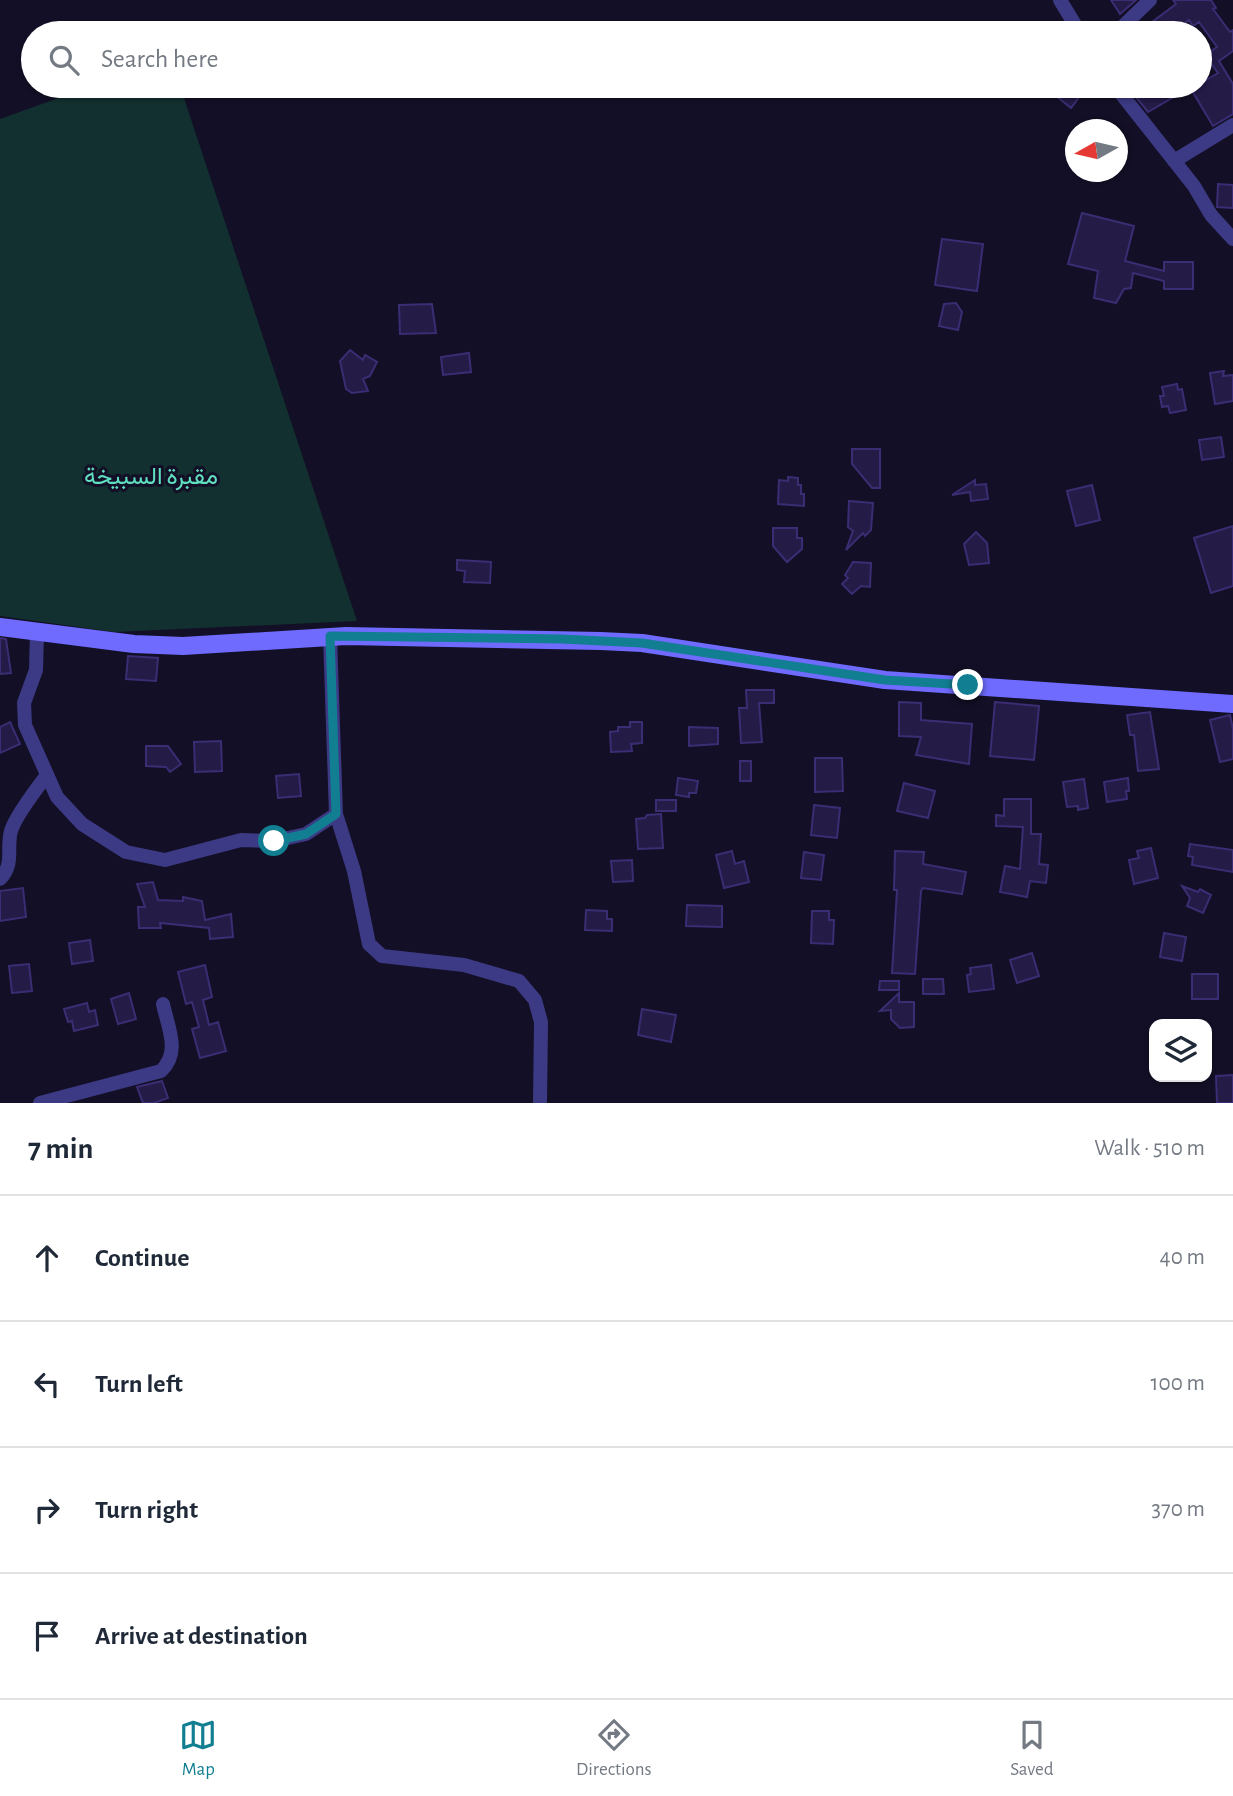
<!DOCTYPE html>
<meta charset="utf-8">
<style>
body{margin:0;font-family:"Alegreya Sans",Vazirmatn,sans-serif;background:#f2f2f3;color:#1f2937}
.controls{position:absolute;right:21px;bottom:21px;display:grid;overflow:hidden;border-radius:14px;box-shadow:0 2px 5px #0004}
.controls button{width:63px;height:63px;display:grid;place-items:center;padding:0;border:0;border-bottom:2px solid #e0e1e3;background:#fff;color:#1f2937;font:35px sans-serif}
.compass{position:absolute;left:1065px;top:119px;width:63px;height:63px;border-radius:50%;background:#fff;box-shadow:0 2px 5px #0004;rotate:262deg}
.stop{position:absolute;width:21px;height:21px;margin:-16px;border:5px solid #117e91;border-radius:50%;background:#fff}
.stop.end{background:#117e91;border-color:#fff;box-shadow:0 2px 7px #0008}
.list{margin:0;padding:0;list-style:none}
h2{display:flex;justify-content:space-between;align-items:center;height:91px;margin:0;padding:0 28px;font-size:30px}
h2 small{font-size:23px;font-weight:400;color:#747a83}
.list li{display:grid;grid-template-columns:46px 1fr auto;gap:21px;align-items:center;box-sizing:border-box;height:126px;padding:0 28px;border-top:2px solid #e0e1e3}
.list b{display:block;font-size:26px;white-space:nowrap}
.list em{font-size:23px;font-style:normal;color:#747a83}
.icon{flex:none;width:38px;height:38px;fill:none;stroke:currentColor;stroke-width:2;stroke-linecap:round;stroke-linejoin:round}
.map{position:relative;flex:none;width:1233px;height:1103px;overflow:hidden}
.search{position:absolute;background:#fff;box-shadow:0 2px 5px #0004;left:21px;right:21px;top:21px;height:77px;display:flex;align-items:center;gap:18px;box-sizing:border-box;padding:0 24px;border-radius:38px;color:#747a83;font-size:26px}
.sheet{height:595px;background:#fff}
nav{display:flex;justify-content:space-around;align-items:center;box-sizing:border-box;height:98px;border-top:2px solid #e0e1e3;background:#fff;font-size:19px;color:#747a83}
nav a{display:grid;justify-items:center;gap:4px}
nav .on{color:#117e91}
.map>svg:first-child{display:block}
.green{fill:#12302f}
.building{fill:#241b47;stroke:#3b2d73;stroke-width:2}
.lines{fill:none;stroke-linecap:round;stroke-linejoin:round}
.street{stroke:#3d3a85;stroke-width:14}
.secondary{stroke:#6f6bff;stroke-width:18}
.route{stroke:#117e91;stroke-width:9}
.labels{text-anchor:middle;stroke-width:6;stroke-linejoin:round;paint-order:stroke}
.park-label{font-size:24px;fill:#5fe0c0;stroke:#130f26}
</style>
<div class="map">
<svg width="1233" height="1103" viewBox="0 0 1233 1103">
<rect width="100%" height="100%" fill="#130f26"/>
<!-- green -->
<path class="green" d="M 92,86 L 180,86 L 357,621 L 114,632 L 0,616 L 0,119 Z"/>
<!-- building -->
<path class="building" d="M 1111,0 L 1136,0 L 1120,14 Z
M 1173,0 L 1211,0 L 1216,8 L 1213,9 L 1230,32 L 1233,30 L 1233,51 L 1219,61 L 1233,84 L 1233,114 L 1213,126 L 1191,89 L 1218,73 L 1205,55 L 1217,47 L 1199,22 L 1193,26 L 1189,20 L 1171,33 L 1148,33 L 1144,28 L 1176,4 Z
M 1051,86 L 1083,86 L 1083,92 L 1071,108 L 1055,95 Z
M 1127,86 L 1171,86 L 1172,98 L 1148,112 Z
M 1218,184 L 1233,185 L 1233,208 L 1217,207 Z
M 1082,213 L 1134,226 L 1125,261 L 1164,271 L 1164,262 L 1193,262 L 1193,289 L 1164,289 L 1164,281 L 1133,273 L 1131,288 L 1124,289 L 1116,303 L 1094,298 L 1098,271 L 1068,264 Z
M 942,239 L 983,244 L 977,291 L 935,285 Z
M 956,303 L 962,312 L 958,330 L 939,326 L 944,304 Z
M 432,304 L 436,333 L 400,334 L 399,305 Z
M 350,350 L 363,360 L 365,355 L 377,362 L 370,376 L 363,379 L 368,391 L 352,393 L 346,389 L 340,361 Z
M 469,353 L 471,372 L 443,375 L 441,357 Z
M 1224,371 L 1223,376 L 1233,375 L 1233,401 L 1215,404 L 1210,373 Z
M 1177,384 L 1178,390 L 1182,389 L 1186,410 L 1170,413 L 1168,406 L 1162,407 L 1160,396 L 1164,396 L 1162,387 Z
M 1221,437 L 1224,457 L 1202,460 L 1199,440 Z
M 852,449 L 880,449 L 880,488 L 872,488 L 852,464 Z
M 788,477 L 798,478 L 798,485 L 801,485 L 801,494 L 804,494 L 804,506 L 778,504 L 779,480 L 788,481 Z
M 975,480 L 975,485 L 986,484 L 988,499 L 971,501 L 970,492 L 952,495 Z
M 1092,485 L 1100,520 L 1076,526 L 1067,491 Z
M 849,501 L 873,503 L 871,530 L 865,536 L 863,533 L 846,550 L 853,531 L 848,527 Z
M 1233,526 L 1233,586 L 1211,593 L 1194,538 Z
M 773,528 L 797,528 L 797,538 L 802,538 L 802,549 L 787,562 L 773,546 Z
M 976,532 L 987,543 L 989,563 L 969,565 L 964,544 Z
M 457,560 L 491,562 L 490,583 L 464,582 L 465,571 L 457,570 Z
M 853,562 L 871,563 L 870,587 L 861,586 L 852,594 L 842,584 L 848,578 L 845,575 Z
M 0,638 L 6,639 L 11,673 L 0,674 Z
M 128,656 L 158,658 L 156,681 L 126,679 Z
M 746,690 L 774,690 L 774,703 L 759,703 L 762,742 L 741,743 L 739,708 L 747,708 Z
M 899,702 L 921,703 L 921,720 L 972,724 L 969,764 L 916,755 L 921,737 L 899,736 Z
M 995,702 L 1039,706 L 1034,760 L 990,756 Z
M 1150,712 L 1159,769 L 1138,771 L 1134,735 L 1130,735 L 1127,715 Z
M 1230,715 L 1233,729 L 1233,759 L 1220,762 L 1210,720 Z
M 10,722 L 20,744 L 0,753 L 0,727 Z
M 630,722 L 642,722 L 642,743 L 631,744 L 632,751 L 611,752 L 610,732 L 618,731 L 618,727 L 630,727 Z
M 689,727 L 718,728 L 718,744 L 689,746 Z
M 221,741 L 222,771 L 195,772 L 194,742 Z
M 146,746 L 168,746 L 181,764 L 170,772 L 166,767 L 146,766 Z
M 815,758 L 842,758 L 843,791 L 815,792 Z
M 740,761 L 751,761 L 751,781 L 740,781 Z
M 299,774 L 301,796 L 278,798 L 276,776 Z
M 678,778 L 698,781 L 696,793 L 689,793 L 689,797 L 676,795 Z
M 1128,778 L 1129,791 L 1126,791 L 1127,799 L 1107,802 L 1104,782 Z
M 1084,779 L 1088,808 L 1078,810 L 1078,806 L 1067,807 L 1063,782 Z
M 904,783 L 935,791 L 928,818 L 897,811 Z
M 1004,799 L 1031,799 L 1031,834 L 1041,834 L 1039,864 L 1048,865 L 1046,883 L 1030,881 L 1027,897 L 1000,892 L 1005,866 L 1020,869 L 1023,827 L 996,826 L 996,815 L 1004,816 Z
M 656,800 L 676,800 L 676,811 L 656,811 Z
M 814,805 L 840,808 L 837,838 L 811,835 Z
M 661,814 L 663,848 L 638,849 L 636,819 L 645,818 L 647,815 Z
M 1190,844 L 1233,850 L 1233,872 L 1192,865 L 1193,857 L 1188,856 Z
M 1151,848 L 1158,878 L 1134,884 L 1129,860 L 1139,858 L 1137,851 Z
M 732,851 L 735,864 L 744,861 L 749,882 L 724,888 L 716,855 Z
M 895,851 L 924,852 L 923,864 L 966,872 L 962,894 L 923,888 L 921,891 L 915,974 L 892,973 L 897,890 L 894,890 Z
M 804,852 L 824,855 L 821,880 L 801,878 Z
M 632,860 L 633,881 L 613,882 L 611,861 Z
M 153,882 L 158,900 L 183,901 L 183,897 L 202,901 L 205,920 L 231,914 L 233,937 L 210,939 L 209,928 L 160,923 L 161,928 L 139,928 L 138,907 L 145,907 L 137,884 Z
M 1182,886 L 1198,892 L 1200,889 L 1211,895 L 1203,913 L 1187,906 L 1190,898 Z
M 23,888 L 26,917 L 0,921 L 0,891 Z
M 687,905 L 722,906 L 722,927 L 686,926 Z
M 586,910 L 607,911 L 607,919 L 612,919 L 612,931 L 585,930 Z
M 812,911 L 829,911 L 829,920 L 834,920 L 833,944 L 811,943 Z
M 1164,933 L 1186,937 L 1182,961 L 1160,957 Z
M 90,940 L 93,961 L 72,964 L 69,943 Z
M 1032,953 L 1039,976 L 1017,983 L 1010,960 Z
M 29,964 L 32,991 L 12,993 L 9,966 Z
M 205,965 L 212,997 L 203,1000 L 209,1025 L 218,1022 L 226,1051 L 200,1058 L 192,1029 L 199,1027 L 192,1002 L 186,1004 L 178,972 Z
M 991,965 L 994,989 L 969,992 L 967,975 L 971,974 L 970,968 Z
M 1192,974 L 1218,974 L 1218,999 L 1192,999 Z
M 923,979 L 943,979 L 944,994 L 923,994 Z
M 880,981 L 899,981 L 899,990 L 879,990 Z
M 129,993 L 136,1019 L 118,1024 L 111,999 Z
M 899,993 L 899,1002 L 914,1002 L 914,1027 L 900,1028 L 891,1019 L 891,1010 L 880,1011 Z
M 87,1003 L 89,1012 L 95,1010 L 98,1025 L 74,1031 L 72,1021 L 68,1022 L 64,1009 Z
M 642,1009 L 676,1015 L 671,1042 L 638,1035 Z
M 1233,1075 L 1233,1103 L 1217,1103 L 1216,1076 Z
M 162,1081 L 168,1098 L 154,1103 L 143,1103 L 137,1087 Z"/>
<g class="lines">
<!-- street -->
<path class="street" d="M 1060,0 L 1080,33
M 1116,33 L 1150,0
M 1115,86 L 1194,186 L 1211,215 L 1233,239
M 1174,161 L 1233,125
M 37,632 L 36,670 L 24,703 L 25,725 L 57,797 L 82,824 L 126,852 L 165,860 L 241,840 L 274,841 L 306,834 L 336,814 L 330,636
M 336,814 L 354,871 L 369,944 L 382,956 L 464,965 L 519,981 L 535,1000 L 541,1022 L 540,1103
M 0,879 C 15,863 6,849 11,831 C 15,817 37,788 47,775
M 40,1103 L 161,1071 C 181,1052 168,1028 163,1004"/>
<!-- secondary -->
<path class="secondary" d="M 0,627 L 134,644 L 183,646 L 346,636 L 601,641 L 642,643 L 885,680 L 1233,704"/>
</g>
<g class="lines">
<!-- route -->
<path class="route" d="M 274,841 L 306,834 L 336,814 L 330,636 L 562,639 L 642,643 L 885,680 L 968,685"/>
</g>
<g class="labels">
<!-- park labels -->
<g class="park-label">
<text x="151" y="484">مقبرة السبيخة</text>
</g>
</g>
</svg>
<div class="controls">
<button><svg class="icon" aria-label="layers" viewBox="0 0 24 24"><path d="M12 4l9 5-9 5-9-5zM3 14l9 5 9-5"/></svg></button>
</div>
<svg class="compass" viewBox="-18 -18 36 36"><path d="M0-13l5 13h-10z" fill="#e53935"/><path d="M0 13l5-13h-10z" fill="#747a83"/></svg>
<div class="stop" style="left:274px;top:841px"></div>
<div class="stop end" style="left:968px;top:685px"></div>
<div class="search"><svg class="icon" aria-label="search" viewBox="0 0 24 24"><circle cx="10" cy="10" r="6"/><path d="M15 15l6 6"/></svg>Search here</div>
</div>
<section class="sheet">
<h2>7 min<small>Walk · 510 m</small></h2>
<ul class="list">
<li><svg class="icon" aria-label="ahead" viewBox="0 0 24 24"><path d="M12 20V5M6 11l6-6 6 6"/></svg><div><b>Continue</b></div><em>40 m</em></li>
<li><svg class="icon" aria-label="left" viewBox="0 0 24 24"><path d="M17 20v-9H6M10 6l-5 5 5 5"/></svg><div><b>Turn left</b></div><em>100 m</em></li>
<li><svg class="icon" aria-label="right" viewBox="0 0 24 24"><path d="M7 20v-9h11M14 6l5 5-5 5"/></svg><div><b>Turn right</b></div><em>370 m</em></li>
<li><svg class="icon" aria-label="arrive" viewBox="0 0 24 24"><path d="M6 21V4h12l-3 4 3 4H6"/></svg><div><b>Arrive at destination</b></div></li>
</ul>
</section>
<nav>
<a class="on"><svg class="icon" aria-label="map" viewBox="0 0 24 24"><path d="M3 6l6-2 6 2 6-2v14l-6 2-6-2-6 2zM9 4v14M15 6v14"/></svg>Map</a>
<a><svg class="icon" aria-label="directions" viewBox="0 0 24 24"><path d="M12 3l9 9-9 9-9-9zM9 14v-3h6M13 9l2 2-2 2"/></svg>Directions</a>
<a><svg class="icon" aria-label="saved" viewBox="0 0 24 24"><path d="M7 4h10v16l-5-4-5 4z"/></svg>Saved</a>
</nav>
